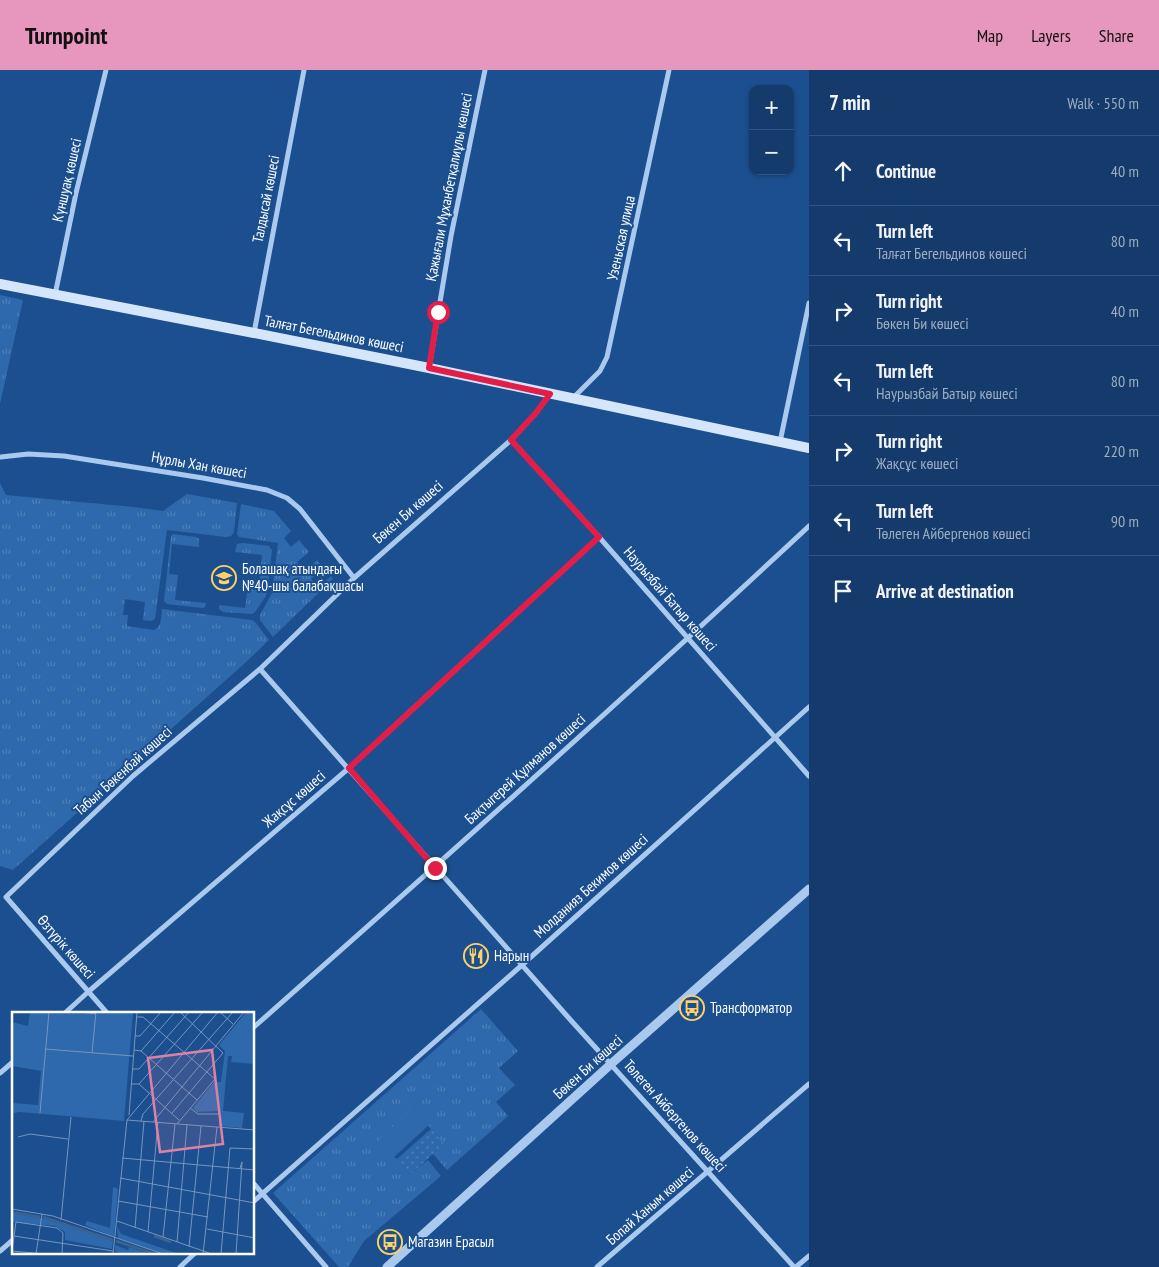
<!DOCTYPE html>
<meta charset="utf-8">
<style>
body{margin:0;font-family:"PT Sans Narrow",sans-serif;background:#1d4271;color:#f1f3f6}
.controls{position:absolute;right:15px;top:15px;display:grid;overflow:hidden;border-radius:10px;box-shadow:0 1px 4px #0004}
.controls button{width:45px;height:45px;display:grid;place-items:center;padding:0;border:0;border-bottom:1px solid #33557e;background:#143b6b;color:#f1f3f6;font:25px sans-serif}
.stop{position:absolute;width:15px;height:15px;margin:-11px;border:4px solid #e11d48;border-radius:50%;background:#fff}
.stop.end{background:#e11d48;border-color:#fff;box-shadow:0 1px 5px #0008}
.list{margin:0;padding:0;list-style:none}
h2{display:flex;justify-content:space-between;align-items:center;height:65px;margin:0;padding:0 20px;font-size:21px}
h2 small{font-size:16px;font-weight:400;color:#9dadc1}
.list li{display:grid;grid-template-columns:32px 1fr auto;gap:15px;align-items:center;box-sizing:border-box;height:70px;padding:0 20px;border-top:1px solid #33557e}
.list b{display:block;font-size:19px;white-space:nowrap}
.list p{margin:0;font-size:16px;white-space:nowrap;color:#9dadc1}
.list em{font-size:16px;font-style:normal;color:#9dadc1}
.icon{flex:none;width:28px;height:28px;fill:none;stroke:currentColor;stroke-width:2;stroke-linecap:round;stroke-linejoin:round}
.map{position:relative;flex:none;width:809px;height:1197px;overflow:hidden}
header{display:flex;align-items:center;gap:30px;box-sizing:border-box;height:70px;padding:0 25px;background:#e797bd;color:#111}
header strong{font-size:24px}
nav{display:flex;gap:28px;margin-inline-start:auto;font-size:18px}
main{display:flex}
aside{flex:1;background:#143b6b}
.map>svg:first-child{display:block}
.grass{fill:url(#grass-tufts)}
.park{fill:url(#park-dots)}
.garden{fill:#2e69ad}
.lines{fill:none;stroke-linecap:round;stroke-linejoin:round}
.minor{stroke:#a9c9ee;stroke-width:5}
.tertiary{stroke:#a9c9ee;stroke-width:9}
.secondary{stroke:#d6e6fa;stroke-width:10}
.route{stroke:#e11d48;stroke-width:6}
.labels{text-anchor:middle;stroke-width:4;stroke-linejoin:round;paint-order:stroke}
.street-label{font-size:15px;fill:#fff;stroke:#1b4f8f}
.poi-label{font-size:15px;fill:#fff;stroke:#1b4f8f;text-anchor:start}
.inset-river{fill:none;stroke:#3c6290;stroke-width:2.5}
.inset-road{fill:none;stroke:#7695bc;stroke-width:1}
.view{fill:#dd80a5;fill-opacity:0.15;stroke:#dd80a5;stroke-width:2.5}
.inset-edge{fill:none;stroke:#fff;stroke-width:2.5}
</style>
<header>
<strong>Turnpoint</strong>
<nav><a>Map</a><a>Layers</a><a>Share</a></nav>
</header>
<main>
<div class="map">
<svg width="809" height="1197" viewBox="0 0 809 1197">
<defs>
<pattern id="grass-tufts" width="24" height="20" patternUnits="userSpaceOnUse" patternTransform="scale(1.25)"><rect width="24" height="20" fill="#2e69ad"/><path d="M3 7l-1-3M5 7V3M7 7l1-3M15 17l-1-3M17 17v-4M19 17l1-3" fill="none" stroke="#4d80b9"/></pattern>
<pattern id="park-dots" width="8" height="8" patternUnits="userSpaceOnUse" patternTransform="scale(1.25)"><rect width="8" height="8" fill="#2e69ad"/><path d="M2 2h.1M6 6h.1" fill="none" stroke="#4d80b9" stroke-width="1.8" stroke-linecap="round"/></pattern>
</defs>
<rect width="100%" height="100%" fill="#1b4f8f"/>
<!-- grass -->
<path class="grass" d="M 0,225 L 23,230 L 0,334 Z
M 0,413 L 6,425 L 133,437 L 163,441 L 187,424 L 237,433 L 234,462 L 231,466 L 226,467 L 167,460 L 155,549 L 151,551 L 143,550 L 145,532 L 125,529 L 123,545 L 128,545 L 127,556 L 154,560 C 162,557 161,547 162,539 L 252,550 L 255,552 L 269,570 L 245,593 L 13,800 L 0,796 Z
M 241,434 L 274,441 L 291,461 L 284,468 L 291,477 L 299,470 L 309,482 L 297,492 L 305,501 L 317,490 L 323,498 L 311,509 L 319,517 L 331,506 L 333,509 L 273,567 L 260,550 L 260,545 L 272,523 L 278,473 L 239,467 L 237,464 Z
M 173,464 L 196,467 L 199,469 L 199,477 L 172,474 L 169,504 L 178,505 L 175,530 L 206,533 L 205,537 L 203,538 L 167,534 L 164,531 L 171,466 Z
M 243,473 L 269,476 L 272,480 L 267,521 L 266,526 L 255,542 L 252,544 L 223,542 L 219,539 L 219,535 L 245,538 L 248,517 L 259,518 L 262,485 L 235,482 L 237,474 Z
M 481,939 L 518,981 L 499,998 L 515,1015 L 496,1032 L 508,1046 L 447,1100 L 433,1084 L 443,1074 C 433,1062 424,1050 413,1038 L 394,1087 L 397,1089 L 410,1104 L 428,1090 L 441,1106 L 364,1171 L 348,1197 L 339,1197 L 273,1123 Z"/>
<!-- park -->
<path class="park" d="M 431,1059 L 444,1074 C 432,1084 422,1095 410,1104 L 397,1089 Z"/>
<!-- garden -->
<path class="garden" d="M 413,1038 L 429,1055 L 394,1087 L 378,1070 Z"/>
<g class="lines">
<!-- minor -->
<path class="minor" d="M 55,225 L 76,123 L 106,0
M 254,263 L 304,0
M 429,298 L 451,166 L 485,0
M 573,328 L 600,301 L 607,287 L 669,0
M 511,370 L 599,467 L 809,706
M 780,372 L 809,233
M 1,387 L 28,384 L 64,386 L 203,408 L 267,420 L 287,428 L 300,439 L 354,508
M 260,599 L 567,946 L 794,1197
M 65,943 L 88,922 L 349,698 L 599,467
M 107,943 L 6,827 L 133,706 L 260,599 L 354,508 L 511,370 L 535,344 L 550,324
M 254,957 C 441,792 627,626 809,456
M 0,1003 L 14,991
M 254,1114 L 326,1197
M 254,1131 L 522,895 L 809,637
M 0,1181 L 14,1169
M 180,1197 L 195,1183
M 597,1197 L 809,1014
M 796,1197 L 809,1186"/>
<!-- tertiary -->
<path class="tertiary" d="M 387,1197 L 611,994 L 809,819"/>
<!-- secondary -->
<path class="secondary" d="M 0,214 L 254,263 L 429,298 L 809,378"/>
</g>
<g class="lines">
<!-- route -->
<path class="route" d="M 435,798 L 349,698 L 599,467 L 511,370 L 535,344 L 550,324 L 429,298 L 438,242"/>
</g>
<!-- icons -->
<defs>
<symbol id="school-ring" viewBox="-11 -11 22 22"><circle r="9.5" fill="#1b4f8f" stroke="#ffd166" stroke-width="1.5"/><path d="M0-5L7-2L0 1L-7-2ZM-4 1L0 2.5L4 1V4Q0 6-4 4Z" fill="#ffd166"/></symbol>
<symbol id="restaurant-ring" viewBox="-11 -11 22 22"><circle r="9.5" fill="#1b4f8f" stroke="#ffd166" stroke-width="1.5"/><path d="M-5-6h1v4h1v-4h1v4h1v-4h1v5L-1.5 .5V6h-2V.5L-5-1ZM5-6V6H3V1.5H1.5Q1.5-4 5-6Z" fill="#ffd166"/></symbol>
<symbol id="bus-ring" viewBox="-11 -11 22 22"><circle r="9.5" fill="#1b4f8f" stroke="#ffd166" stroke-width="1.5"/><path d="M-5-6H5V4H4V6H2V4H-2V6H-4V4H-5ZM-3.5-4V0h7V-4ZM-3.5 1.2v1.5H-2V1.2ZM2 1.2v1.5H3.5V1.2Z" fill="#ffd166"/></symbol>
</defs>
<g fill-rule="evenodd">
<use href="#school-ring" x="210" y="494" width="28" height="28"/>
<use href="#restaurant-ring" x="462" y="872" width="28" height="28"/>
<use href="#bus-ring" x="678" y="924" width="28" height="28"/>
<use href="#bus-ring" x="376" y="1158" width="28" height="28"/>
</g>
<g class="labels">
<!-- street labels -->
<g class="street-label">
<text transform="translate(67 110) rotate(-77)" y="5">Күншуақ көшесі</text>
<text transform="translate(449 117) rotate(-79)" y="5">Қажығали Мұханбетқалиұлы көшесі</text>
<text transform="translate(266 129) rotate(-79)" y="5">Талдысай көшесі</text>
<text transform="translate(621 168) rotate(-78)" y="5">Узеньская улица</text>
<text transform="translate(334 264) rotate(11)" y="5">Талғат Бегельдинов көшесі</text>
<text transform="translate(199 395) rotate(10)" y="5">Нұрлы Хан көшесі</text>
<text transform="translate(408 442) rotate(-41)" y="5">Бөкен Би көшесі</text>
<text transform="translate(670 529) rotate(49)" y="5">Наурызбай Батыр көшесі</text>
<text transform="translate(525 699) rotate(-42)" y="5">Бақтыгерей Құлманов көшесі</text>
<text transform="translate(123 701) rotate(-42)" y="5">Табын Бөкенбай көшесі</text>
<text transform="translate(294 729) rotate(-41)" y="5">Жақсұс көшесі</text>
<text transform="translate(591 816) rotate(-42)" y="5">Молданияз Бекимов көшесі</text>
<text transform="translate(66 877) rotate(49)" y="5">Өзтүрік көшесі</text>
<text transform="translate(588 997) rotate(-42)" y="5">Бөкен Би көшесі</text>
<text transform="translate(675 1046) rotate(48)" y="5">Төлеген Айбергенов көшесі</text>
<text transform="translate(650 1136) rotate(-41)" y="5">Бопай Ханым көшесі</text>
</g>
<!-- poi labels -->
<g class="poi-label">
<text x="242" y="504">Болашақ атындағы<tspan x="242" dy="17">№40-шы балабақшасы</tspan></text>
<text x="494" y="891">Нарын</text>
<text x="710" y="943">Трансформатор</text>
<text x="408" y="1177">Магазин Ерасыл</text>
</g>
</g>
<!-- overview -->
<g transform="translate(12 942)">
<rect width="242" height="242" fill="#1b4f8f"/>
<path d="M 18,0 L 121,0 L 112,109 L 7,100 L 2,101 L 0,121 L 0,91 L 26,93 L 29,59 L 0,54 L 0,10 L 16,14 ZM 234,0 L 242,0 L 242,52 L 219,50 L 220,44 L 216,44 L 211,99 L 232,101 L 230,116 L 207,114 L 207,99 L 185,100 L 181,96 L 202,70 L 209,70 L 213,39 L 207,33 ZM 101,175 L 106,177 L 102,225 L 73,213 L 75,209 L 98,216 ZM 0,201 L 45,209 L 101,229 L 100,237 L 53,228 L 53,220 L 43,214 L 0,210 ZM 105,214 L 109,222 L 167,242 L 152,242 L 106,226 ZM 103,233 L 116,238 L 117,235 L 138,242 L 112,242 L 103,239 Z" fill="#2e69ad"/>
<path class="inset-river" d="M 0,200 L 28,205M 31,205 L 101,228M 142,224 L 159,230M 104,229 L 143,242"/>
<path class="inset-road" d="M 68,0 L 84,2M 208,0 L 221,12M 124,5 L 131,5 L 203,67 L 165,112M 123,24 L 128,24 L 149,0M 33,37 L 121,44M 122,38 L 129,39 L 185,88M 129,39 L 163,0M 80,41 L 84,0M 120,57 L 127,57 L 177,0M 119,72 L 127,72 L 167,108M 127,72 L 191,0M 178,96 L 186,102 L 207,102M 28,101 L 37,0M 160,101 L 211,41 L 168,0M 117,103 L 125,0M 115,108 L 206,0M 129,109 L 131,102 L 221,0M 141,110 L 232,0M 6,125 L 18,122 L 56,127M 110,146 L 243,158M 108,166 L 243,191M 106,189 L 196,205M 0,197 L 41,204 L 151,242M 49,208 L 59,105M 105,209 L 200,242M 123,216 L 132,109M 195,217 L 243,226M 136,220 L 146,110M 2,224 L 101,239M 151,225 L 163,112M 165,230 L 175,113M 177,235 L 189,114M 0,239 L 4,210 L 45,216 L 51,221 L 50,242M 0,239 L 33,242M 24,242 L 30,202M 101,242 L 115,108 L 243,118M 191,242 L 205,115M 209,242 L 218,136 L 243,137M 224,242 L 230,150 L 228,156"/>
<path class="view" d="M 200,38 L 211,132 L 148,140 L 136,46 Z"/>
<rect width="242" height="242" class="inset-edge"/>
</g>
</svg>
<div class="controls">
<button>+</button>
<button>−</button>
</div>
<div class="stop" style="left:438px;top:242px"></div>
<div class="stop end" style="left:435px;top:798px"></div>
</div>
<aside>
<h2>7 min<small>Walk · 550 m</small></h2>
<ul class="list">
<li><svg class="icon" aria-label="ahead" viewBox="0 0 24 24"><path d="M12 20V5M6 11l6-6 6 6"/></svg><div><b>Continue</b></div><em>40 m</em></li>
<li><svg class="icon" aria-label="left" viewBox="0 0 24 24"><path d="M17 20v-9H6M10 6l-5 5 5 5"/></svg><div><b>Turn left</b><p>Талғат Бегельдинов көшесі</p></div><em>80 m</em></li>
<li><svg class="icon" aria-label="right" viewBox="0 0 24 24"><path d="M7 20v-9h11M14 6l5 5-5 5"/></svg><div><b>Turn right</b><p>Бөкен Би көшесі</p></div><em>40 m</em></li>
<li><svg class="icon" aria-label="left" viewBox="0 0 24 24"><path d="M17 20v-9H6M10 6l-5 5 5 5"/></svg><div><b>Turn left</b><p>Наурызбай Батыр көшесі</p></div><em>80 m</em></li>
<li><svg class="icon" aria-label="right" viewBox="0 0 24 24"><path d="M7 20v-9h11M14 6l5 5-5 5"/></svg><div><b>Turn right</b><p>Жақсұс көшесі</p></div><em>220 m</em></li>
<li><svg class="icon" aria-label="left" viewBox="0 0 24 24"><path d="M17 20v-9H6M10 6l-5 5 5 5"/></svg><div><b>Turn left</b><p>Төлеген Айбергенов көшесі</p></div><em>90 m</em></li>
<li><svg class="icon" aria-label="arrive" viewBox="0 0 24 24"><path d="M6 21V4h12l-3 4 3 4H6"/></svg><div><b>Arrive at destination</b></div></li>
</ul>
</aside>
</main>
